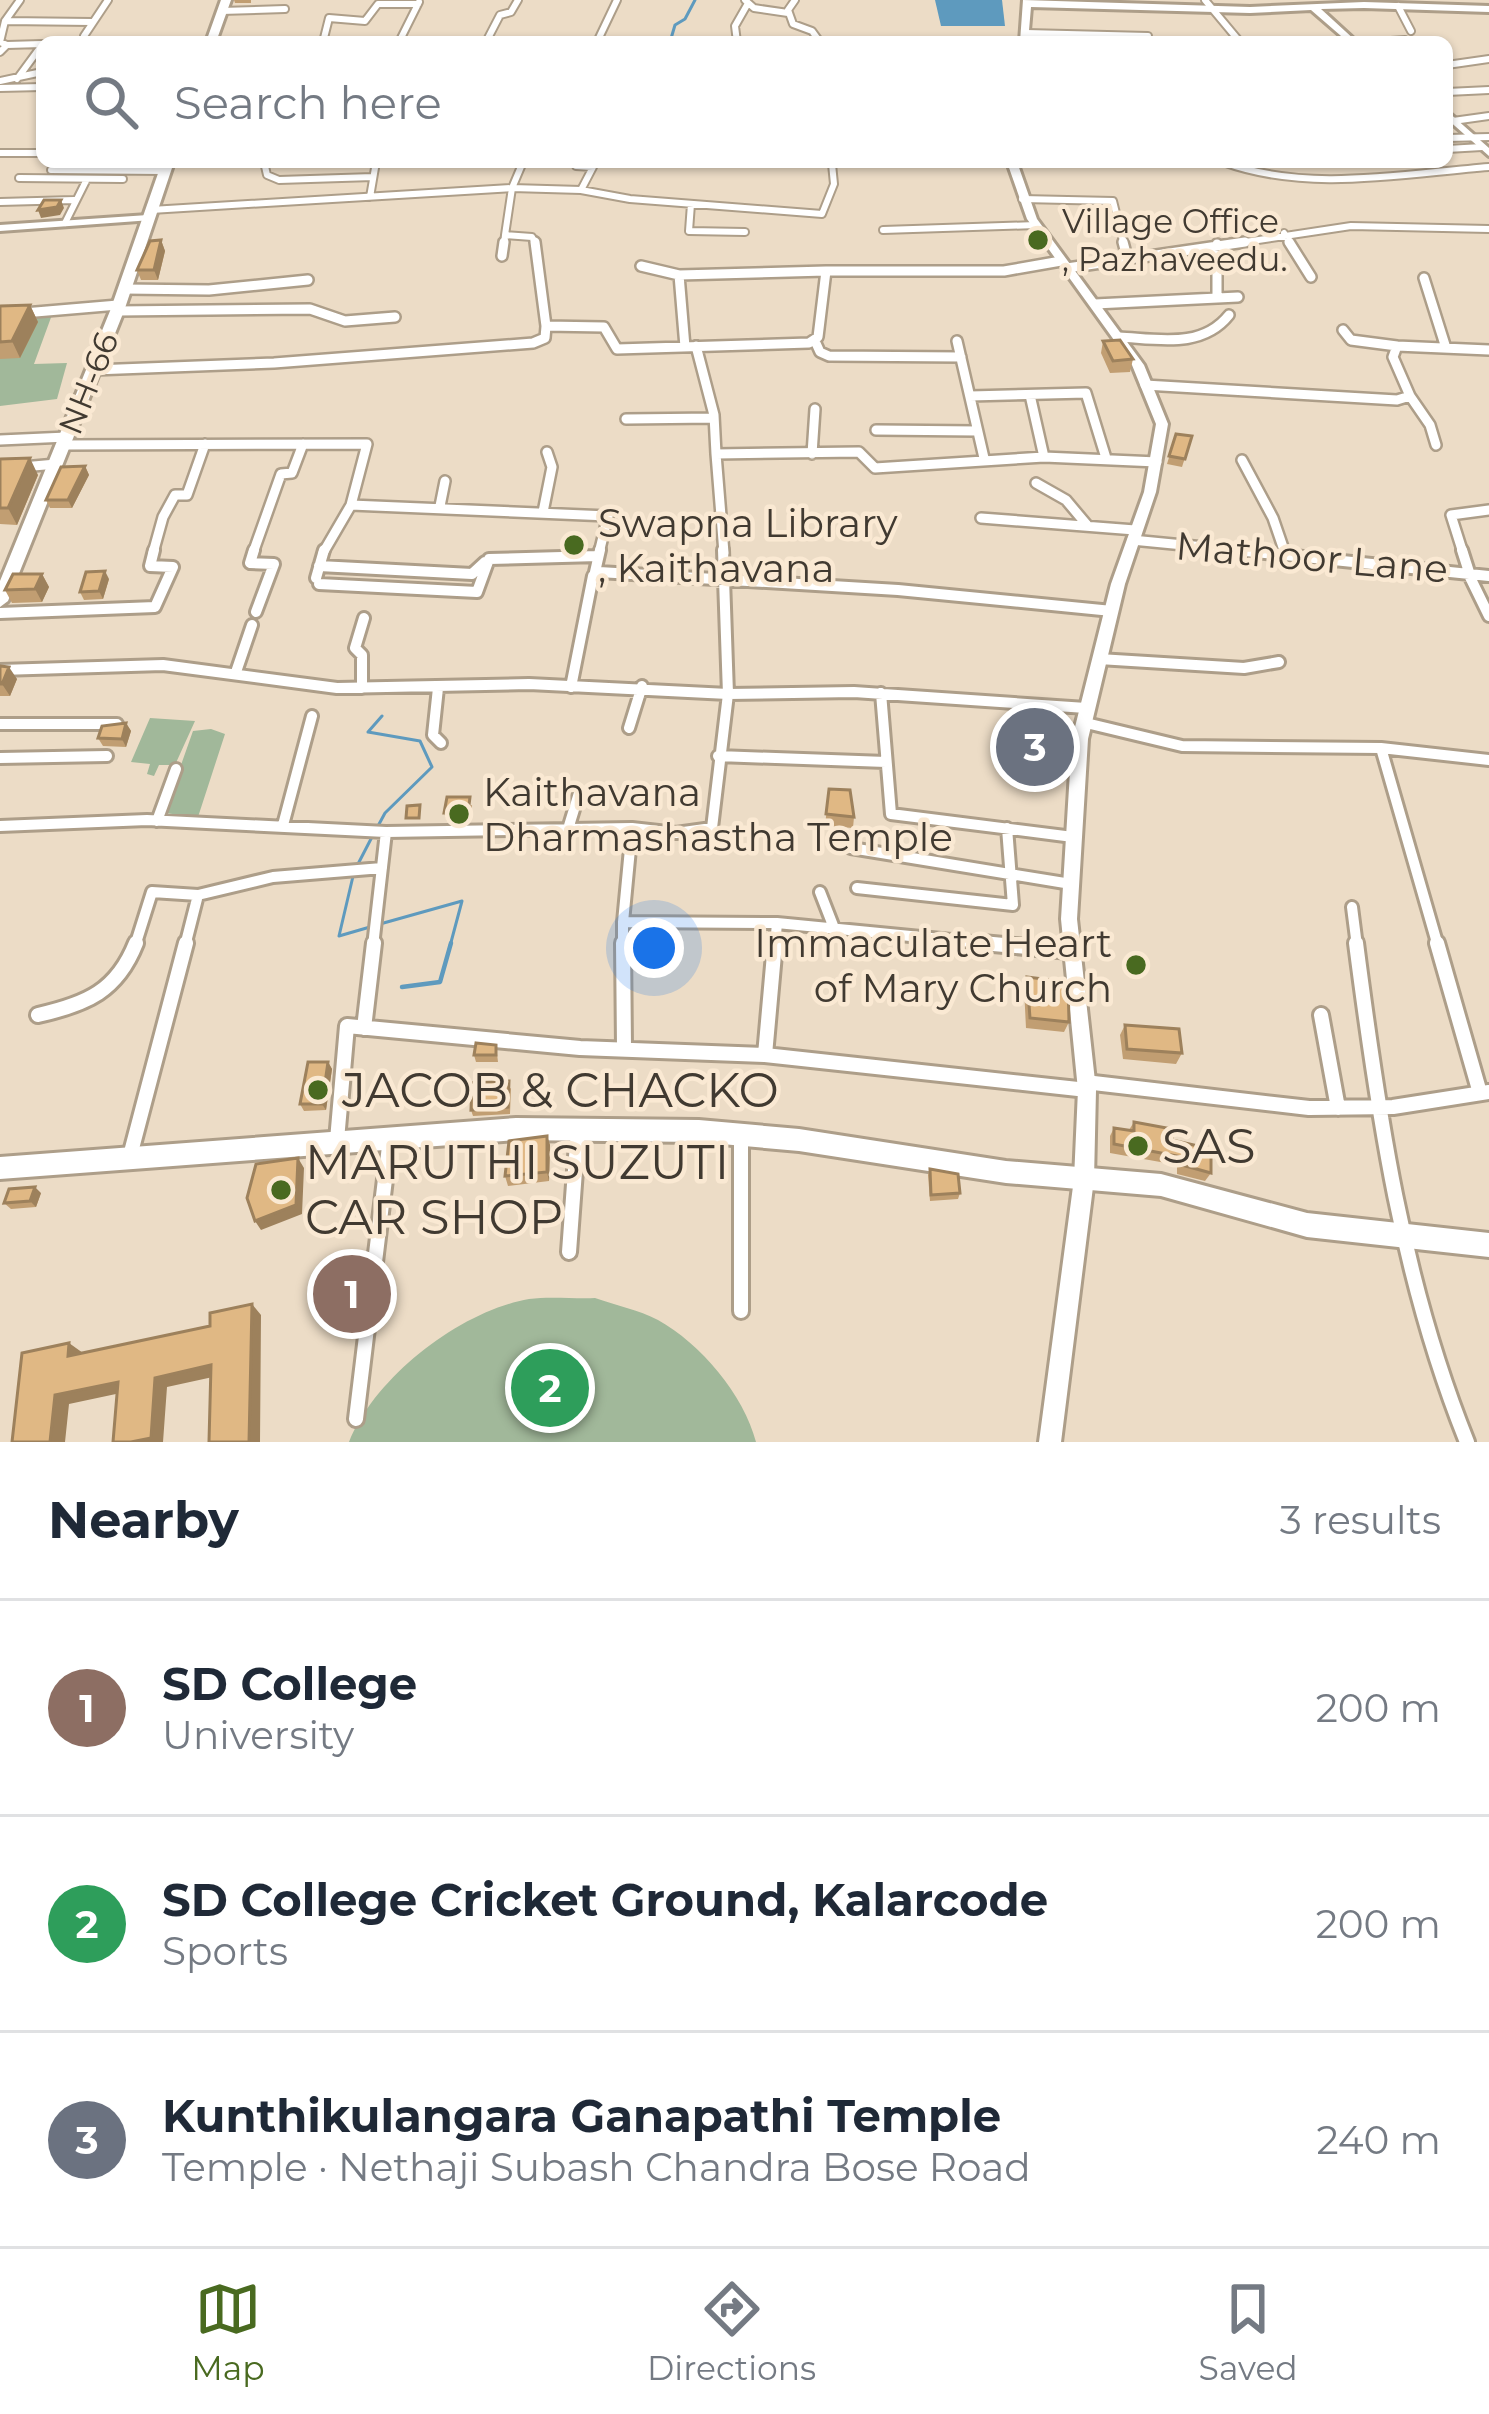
<!DOCTYPE html>
<meta charset="utf-8">
<style>
body{margin:0;font-family:Montserrat,sans-serif;background:#f6f6f7;color:#1f2937}
.you{position:absolute;left:654px;top:948px;width:42px;height:42px;margin:-30px;border:9px solid #fff;border-radius:50%;background:#1a73e8;box-shadow:0 0 0 18px #1a73e833}
.badge{display:grid;place-items:center;width:78px;height:78px;border-radius:50%;background:#496a20;color:#fff;font-size:39px;font-weight:700}
.pin{position:absolute;translate:-50% -50%;border:6px solid #fff;box-shadow:0 3px 12px #0006}
.list{margin:0;padding:0;list-style:none}
h2{display:flex;justify-content:space-between;align-items:center;height:156px;margin:0;padding:0 48px;font-size:51px}
h2 small{font-size:39px;font-weight:400;color:#747a83}
.list li{display:grid;grid-template-columns:78px 1fr auto;gap:36px;align-items:center;box-sizing:border-box;height:216px;padding:0 48px;border-top:3px solid #e0e1e3}
.list b{display:block;font-size:45px;white-space:nowrap}
.list p{margin:0;font-size:39px;white-space:nowrap;color:#747a83}
.list em{font-size:39px;font-style:normal;color:#747a83}
.icon{flex:none;width:66px;height:66px;fill:none;stroke:currentColor;stroke-width:2;stroke-linecap:round;stroke-linejoin:round}
.map{position:relative;flex:none;width:1489px;height:1442px;overflow:hidden}
.search{position:absolute;background:#fff;box-shadow:0 3px 9px #0004;left:36px;right:36px;top:36px;height:132px;display:flex;align-items:center;gap:30px;box-sizing:border-box;padding:0 42px;border-radius:18px;color:#747a83;font-size:45px}
.sheet{height:804px;background:#fff}
nav{display:flex;justify-content:space-around;align-items:center;box-sizing:border-box;height:168px;border-top:3px solid #e0e1e3;background:#fff;font-size:33px;color:#747a83}
nav a{display:grid;justify-items:center;gap:6px}
nav .on{color:#496a20}
.map>svg:first-child{display:block}
.green{fill:#a1b89a}
.water{fill:#5e9abe}
.lines{fill:none;stroke-linecap:round;stroke-linejoin:round}
.stream-far1{stroke:#5e9abe;stroke-width:3}
.stream{stroke:#5e9abe;stroke-width:4.5}
.street-far3-casing{stroke:#ad9e89;stroke-width:10}
.street-far2-casing{stroke:#ad9e89;stroke-width:14}
.street-far1-casing{stroke:#ad9e89;stroke-width:16}
.street-casing{stroke:#ad9e89;stroke-width:20}
.secondary-casing{stroke:#ad9e89;stroke-width:6}
.primary-casing{stroke:#ad9e89;stroke-width:6}
.street-far3{stroke:#fff;stroke-width:6}
.street-far2{stroke:#fff;stroke-width:9}
.street-far1{stroke:#fff;stroke-width:10}
.street{stroke:#fff;stroke-width:14}
.secondary{fill:#fff;fill-rule:evenodd}
.primary{fill:#fff;fill-rule:evenodd}
.wall{fill:#c19e72}
.shaded-wall{fill:#9d815c}
.building{fill:#e0b884;stroke:#9d815c;stroke-width:3}
.poi-dot{fill:#496a20;stroke:#fae9d3;stroke-width:4.5}
.labels{text-anchor:middle;stroke-width:9;stroke-linejoin:round;paint-order:stroke}
.far-poi-label{font-size:33px;fill:#413a31;stroke:#fae9d3;text-anchor:start}
.far-street-label{font-size:33px;fill:#413a31;stroke:#fae9d3}
.poi-label{font-size:39px;fill:#413a31;stroke:#fae9d3;text-anchor:start}
.street-label{font-size:39px;fill:#413a31;stroke:#fae9d3}
.near-poi-label{font-size:48px;fill:#413a31;stroke:#fae9d3;text-anchor:start}
</style>
<div class="map">
<svg width="1489" height="1442" viewBox="0 0 1489 1442">
<rect width="100%" height="100%" fill="#ecdcc6"/>
<!-- green -->
<path class="green" d="M 53,312 L 34,364 L 67,363 L 57,399 L 0,406 L 0,316 Z
M 150,718 L 195,721 L 175,765 L 159,765 L 154,776 L 147,774 L 150,764 L 131,762 Z
M 211,729 L 225,734 L 198,817 L 164,813 L 193,731 Z
M 595,1298 C 615,1305 639,1310 658,1320 C 700,1343 744,1395 756,1442 L 349,1442 C 375,1377 460,1311 529,1299 C 550,1296 574,1299 595,1298 Z"/>
<!-- water -->
<path class="water" d="M 935,0 L 1002,0 L 1005,26 L 941,26 Z"/>
<g class="lines">
<!-- stream-far1 -->
<path class="stream-far1" d="M 670,42 L 675,25 L 685,19 L 695,0
M 378,826 L 385,813 L 432,767 L 420,741 L 368,732 L 382,716
M 358,864 L 373,835
M 354,872 L 339,936 L 370,927
M 380,924 L 462,901 L 450,946"/>
<!-- stream -->
<path class="stream" d="M 402,987 L 440,982 L 451,943"/>
<defs>
<path id="street-far3" d="M 745,0 L 754,8 L 788,13
M 795,0 L 788,10 L 793,24 L 812,31 L 820,42
M 1205,0 L 1240,42
M 1398,6 L 1411,31
M 221,11 L 285,9
M 5,21 L 92,22
M 1026,33 L 1148,36
M 84,36 L 108,0
M 323,42 L 329,18 L 365,21 L 378,4 L 418,4
M 399,42 L 419,2
M 486,42 L 500,15 L 511,12 L 518,0
M 597,42 L 617,0
M 737,42 L 735,26 L 747,5
M 1376,42 L 1405,40
M 7,45 L 0,42 L 5,21 L 20,0
M 0,52 L 7,45 L 42,44
M 1447,65 L 1489,59
M 17,79 L 42,45
M 0,81 L 42,72
M 0,88 L 42,87
M 1447,92 L 1489,90
M 1453,121 L 1489,116
M 1447,138 L 1489,137
M 1447,149 L 1482,147
M 0,153 L 42,153
M 264,162 L 267,175 L 279,180 L 373,177
M 523,162 L 512,188 L 505,235 L 532,237 L 536,245
M 576,162 L 576,166 L 593,167 L 581,190
M 787,162 L 890,162
M 1223,162 C 1308,193 1401,174 1489,167
M 51,170 L 164,171
M 19,178 L 123,179
M 370,197 L 376,162
M 1022,199 L 1113,201 L 1124,245
M 0,202 L 74,200
M 691,204 L 689,231 L 745,232
M 151,210 L 512,188 L 581,190 L 630,199 L 822,214 L 834,184 L 832,164
M 65,223 L 87,179
M 883,230 L 1036,225
M 1284,233 L 1291,245
M 504,245 L 505,235
M 1225,245 L 1351,226 L 1489,229"/>
<path id="street-far2" d="M 535,242 L 546,326
M 1123,242 L 1127,257
M 1289,242 L 1311,277
M 1217,244 L 1217,297
M 502,256 L 504,242
M 641,266 L 679,275 L 826,271
M 1067,268 L 1245,242
M 679,275 L 685,347
M 1424,278 L 1446,348
M 124,289 L 209,290 L 308,280
M 1095,304 L 1238,297
M 117,311 L 310,309 L 345,321 L 395,317
M 0,315 L 118,305
M 1343,330 L 1351,340 L 1397,346
M 1119,337 C 1158,339 1202,349 1229,315
M 815,341 L 820,352 L 829,356 L 961,357
M 957,341 L 984,458
M 696,346 L 714,415 L 716,454
M 94,370 L 274,363 L 533,343 L 545,338 L 546,326 L 604,327 L 617,349 L 809,343 L 818,337 L 826,271 L 1004,271 L 1061,261
M 1145,385 L 1397,400 L 1410,396 L 1393,357 L 1397,346 L 1489,350
M 1030,395 L 1044,457
M 970,396 L 1086,393 L 1106,458
M 1410,396 L 1430,425 L 1436,445
M 626,419 L 714,418
M 876,430 L 977,431
M 0,440 L 67,437
M 64,445 L 367,444 L 351,505 L 608,516 L 599,553
M 812,454 L 815,409
M 1242,460 L 1273,518 L 1285,553
M 0,469 L 56,464
M 1036,483 L 1066,500 L 1087,525
M 440,506 L 445,481
M 543,512 L 552,467 L 547,452
M 981,518 L 1135,530
M 1132,540 L 1266,553
M 153,553 L 163,517 L 175,495 L 187,495 L 205,444
M 253,553 L 281,474 L 292,473 L 303,444
M 323,553 L 351,505
M 724,553 L 716,454 L 859,452 L 875,468 L 1044,457 L 1157,462
M 1463,553 L 1451,515 L 1489,510"/>
<path id="street-far1" d="M 254,550 L 250,563 L 274,564 L 256,612
M 723,550 L 728,694 L 854,692 L 1086,708
M 1236,550 L 1489,576
M 1284,550 L 1286,555
M 1462,550 L 1469,572
M 319,566 L 472,574 L 485,562
M 595,572 L 600,550
M 1468,573 L 1489,616
M 316,578 L 324,550
M 319,584 L 477,592 L 489,559 L 598,556
M 0,613 L 155,607 L 173,567 L 150,566 L 154,550
M 1099,659 L 1244,668 L 1279,662
M 0,670 L 163,665 L 337,688 L 529,684 L 728,694 L 712,828 L 676,833 L 632,828
M 236,672 L 252,625
M 571,687 L 593,576 L 599,572 L 898,590 L 1112,611
M 362,688 L 362,655 L 355,648 L 364,618
M 438,688 L 433,735 L 441,743
M 881,693 L 891,814 L 1073,837
M 1082,722 L 1182,746 L 1381,748 L 1489,760
M 0,724 L 117,724
M 629,728 L 642,686
M 1381,748 L 1438,946
M 718,756 L 886,762
M 0,758 L 107,756
M 157,821 L 176,769
M 283,825 L 312,716
M 0,826 L 147,820 L 386,832 L 632,828 L 623,922 L 777,923 L 1013,946
M 568,829 L 579,793
M 851,848 L 1071,884
M 857,888 L 1013,905 L 1007,828
M 820,892 L 834,928
M 1352,907 L 1357,946
M 623,922 L 623,946
M 135,946 L 152,892 L 198,895 L 273,877 L 382,868
M 185,946 L 198,895
M 373,946 L 386,832
M 775,946 L 777,923"/>
<path id="street" d="M 623,943 L 624,1047
M 982,943 L 1070,951
M 1356,943 C 1378,1114 1402,1281 1467,1442
M 1437,943 L 1480,1093
M 38,1015 C 87,1004 117,991 136,943
M 1321,1015 L 1338,1108
M 364,1028 L 374,943
M 765,1055 L 775,943
M 1085,1082 L 1309,1108 L 1393,1107 L 1489,1092
M 741,1135 L 741,1311
M 337,1140 L 347,1026 L 580,1048 L 765,1055 L 1087,1090
M 130,1156 L 186,943
M 569,1252 L 578,1130
M 356,1419 L 390,1138"/>
<path id="secondary" d="M 1023,0 L 1250,7 L 1364,2 L 1489,6 L 1489,12 L 1364,8 L 1321,9 L 1357,42 L 1348,42 L 1311,10 L 1250,13 L 1031,7 L 1028,42 L 1020,42 Z
M 1447,111 L 1489,148 L 1489,156 L 1447,119 Z
M 1007,162 L 1017,162 L 1037,219 L 1144,365 L 1168,424 L 1156,492 L 1125,584 L 1088,739 L 1077,919 L 1096,1090 L 1094,1179 L 1061,1442 L 1039,1442 L 1074,1179 L 1078,1090 L 1061,919 L 1072,739 L 1111,584 L 1144,492 L 1156,424 L 1132,365 L 1027,219 Z
M 148,215 L 152,216 L 152,220 L 0,231 L 0,225 Z"/>
<path id="primary" d="M 221,0 L 231,0 L 216,42 L 206,42 Z
M 162,162 L 174,162 L 124,311 L 8,601 L 0,607 L 0,581 L 110,311 Z
M 516,1118 L 699,1120 L 799,1129 L 1006,1161 L 1161,1174 L 1307,1213 L 1489,1233 L 1489,1257 L 1307,1237 L 1161,1196 L 1006,1183 L 799,1151 L 699,1142 L 516,1140 L 0,1179 L 0,1157 Z"/>
</defs>
<!-- street-far3 casing -->
<use href="#street-far3" class="street-far3-casing"/>
<!-- street-far2 casing -->
<use href="#street-far2" class="street-far2-casing"/>
<!-- street-far1 casing -->
<use href="#street-far1" class="street-far1-casing"/>
<!-- street casing -->
<use href="#street" class="street-casing"/>
<!-- secondary casing -->
<use href="#secondary" class="secondary-casing"/>
<!-- primary casing -->
<use href="#primary" class="primary-casing"/>
<!-- street-far3 -->
<use href="#street-far3" class="street-far3"/>
<!-- street-far2 -->
<use href="#street-far2" class="street-far2"/>
<!-- street-far1 -->
<use href="#street-far1" class="street-far1"/>
<!-- street -->
<use href="#street" class="street"/>
<!-- secondary -->
<use href="#secondary" class="secondary"/>
<!-- primary -->
<use href="#primary" class="primary"/>
</g>
<!-- wall -->
<path class="wall" d="M 234,0 L 251,0 L 251,3 L 235,3 Z
M 161,240 L 165,251 L 158,280 L 141,280 L 137,270 Z
M 30,305 L 38,322 L 20,358 L 0,359 L 0,306 Z
M 1103,341 L 1133,359 L 1130,372 L 1110,373 L 1101,353 Z
M 1176,434 L 1192,436 L 1182,467 L 1167,464 Z
M 0,459 L 38,475 L 17,525 L 0,524 Z
M 85,466 L 89,475 L 72,508 L 50,508 L 46,500 L 53,487 Z
M 42,574 L 49,587 L 42,602 L 12,603 L 5,590 Z
M 109,579 L 103,599 L 84,600 L 80,592 Z
M 0,666 L 17,679 L 10,696 L 0,696 Z
M 1015,722 L 1061,749 L 1058,761 L 1015,760 L 1012,734 Z
M 126,723 L 131,731 L 126,747 L 103,746 L 98,738 Z
M 829,789 L 854,817 L 853,828 L 825,826 Z
M 472,805 L 470,821 L 447,821 L 444,813 Z
M 1027,977 L 1069,1022 L 1064,1032 L 1026,1028 L 1024,988 Z
M 1125,1025 L 1182,1053 L 1176,1064 L 1123,1059 L 1120,1035 Z
M 496,1045 L 498,1062 L 476,1062 L 474,1055 Z
M 328,1062 L 332,1069 L 326,1110 L 304,1111 L 300,1104 Z
M 511,1088 L 510,1114 L 473,1116 L 471,1110 Z
M 1134,1122 L 1172,1140 L 1211,1173 L 1205,1181 L 1177,1174 L 1177,1165 L 1110,1153 L 1110,1136 L 1114,1128 L 1129,1130 Z
M 547,1136 L 550,1145 L 549,1181 L 508,1186 L 505,1176 Z
M 930,1169 L 960,1193 L 958,1199 L 930,1201 L 928,1175 Z
M 41,1193 L 36,1207 L 11,1209 L 4,1203 Z"/>
<!-- shaded-wall -->
<path class="shaded-wall" d="M 61,200 L 64,208 L 60,215 L 41,218 L 38,210 Z
M 161,240 L 165,251 L 158,280 L 154,270 Z
M 30,305 L 38,322 L 20,358 L 12,341 Z
M 30,458 L 38,475 L 17,525 L 8,508 Z
M 85,466 L 89,475 L 72,508 L 68,500 Z
M 105,571 L 109,579 L 103,599 L 99,591 Z
M 42,574 L 49,587 L 42,602 L 35,589 Z
M 9,667 L 17,679 L 10,696 L 2,684 Z
M 126,723 L 131,731 L 126,747 L 122,739 Z
M 328,1062 L 332,1069 L 326,1110 L 322,1104 Z
M 547,1136 L 550,1145 L 549,1181 L 547,1172 Z
M 298,1158 L 304,1168 L 302,1214 L 261,1230 L 255,1221 Z
M 35,1187 L 41,1193 L 36,1207 L 30,1201 Z
M 252,1304 L 261,1315 L 260,1442 L 249,1442 Z
M 69,1343 L 83,1353 L 68,1356 Z
M 211,1365 L 222,1375 L 167,1387 L 163,1442 L 131,1442 L 155,1378 Z
M 118,1382 L 130,1391 L 69,1404 L 65,1442 L 50,1442 L 55,1395 Z"/>
<!-- building -->
<path class="building" d="M 220,38 L 235,38 L 233,42 L 218,42 Z
M 44,200 L 61,200 L 57,207 L 38,210 Z
M 161,240 L 154,270 L 137,270 L 150,241 Z
M 30,305 L 12,341 L 0,342 L 0,306 Z
M 1120,340 L 1133,359 L 1113,361 L 1103,341 Z
M 1176,434 L 1192,436 L 1185,459 L 1169,456 Z
M 30,458 L 8,508 L 0,508 L 0,459 Z
M 85,466 L 68,500 L 46,500 L 61,467 Z
M 105,571 L 99,591 L 80,592 L 86,572 Z
M 13,574 L 42,574 L 35,589 L 5,590 Z
M 0,666 L 9,667 L 2,684 L 0,684 Z
M 1015,722 L 1057,722 L 1061,749 L 1018,748 Z
M 126,723 L 122,739 L 98,738 L 102,726 Z
M 829,789 L 850,790 L 854,817 L 826,814 Z
M 447,797 L 470,797 L 468,813 L 444,813 Z
M 420,805 L 419,818 L 406,818 L 407,806 Z
M 1027,977 L 1068,982 L 1069,1022 L 1030,1018 Z
M 1125,1025 L 1179,1029 L 1182,1053 L 1127,1049 Z
M 476,1043 L 496,1045 L 496,1055 L 474,1055 Z
M 308,1062 L 328,1062 L 322,1104 L 300,1104 Z
M 509,1081 L 508,1107 L 471,1110 L 472,1083 Z
M 1134,1122 L 1172,1129 L 1172,1140 L 1211,1149 L 1211,1173 L 1182,1165 L 1182,1157 L 1114,1144 L 1114,1128 L 1134,1131 Z
M 547,1136 L 547,1172 L 505,1176 L 509,1141 Z
M 298,1158 L 296,1205 L 255,1221 L 247,1198 L 256,1164 Z
M 930,1169 L 958,1174 L 960,1193 L 931,1195 Z
M 35,1187 L 30,1201 L 4,1203 L 9,1189 Z
M 252,1304 L 249,1442 L 209,1442 L 211,1365 L 155,1378 L 151,1438 L 131,1442 L 113,1442 L 118,1382 L 55,1395 L 50,1442 L 12,1442 L 22,1353 L 69,1343 L 68,1356 L 210,1326 L 210,1313 Z"/>
<!-- markers -->
<g class="poi-dot">
<circle cx="1038" cy="240" r="12"/>
<circle cx="574" cy="545" r="12"/>
<circle cx="459" cy="814" r="12"/>
<circle cx="1136" cy="965" r="12"/>
<circle cx="318" cy="1090" r="12"/>
<circle cx="1138" cy="1146" r="12"/>
<circle cx="281" cy="1190" r="12"/>
</g>
<g class="labels">
<!-- far-poi labels -->
<g class="far-poi-label">
<text x="1062" y="233">Village Office<tspan x="1062" dy="38">, Pazhaveedu.</tspan></text>
</g>
<!-- far-street labels -->
<g class="far-street-label">
<text transform="translate(88 383) rotate(-68)" y="12">NH-66</text>
</g>
<!-- poi labels -->
<g class="poi-label">
<text x="598" y="537">Swapna Library<tspan x="598" dy="45">, Kaithavana</tspan></text>
<text x="483" y="806">Kaithavana<tspan x="483" dy="45">Dharmashastha Temple</tspan></text>
<text x="1112" y="957" text-anchor="end">Immaculate Heart<tspan x="1112" dy="45">of Mary Church</tspan></text>
</g>
<!-- street labels -->
<g class="street-label">
<text transform="translate(1312 557) rotate(5)" y="14">Mathoor Lane</text>
</g>
<!-- near-poi labels -->
<g class="near-poi-label">
<text x="342" y="1107">JACOB &amp; CHACKO</text>
<text x="1162" y="1163">SAS</text>
<text x="305" y="1179">MARUTHI SUZUTI<tspan x="305" dy="55">CAR SHOP</tspan></text>
</g>
</g>
</svg>
<div class="you"></div>
<div class="pin badge" style="left:352px;top:1294px;background:#8d6e63">1</div>
<div class="pin badge" style="left:550px;top:1388px;background:#2e9e5b">2</div>
<div class="pin badge" style="left:1035px;top:747px;background:#6b7280">3</div>
<div class="search"><svg class="icon" aria-label="search" viewBox="0 0 24 24"><circle cx="10" cy="10" r="6"/><path d="M15 15l6 6"/></svg>Search here</div>
</div>
<section class="sheet">
<h2>Nearby<small>3 results</small></h2>
<ul class="list">
<li><span class="badge" style="background:#8d6e63">1</span><div><b>SD College</b><p>University</p></div><em>200 m</em></li>
<li><span class="badge" style="background:#2e9e5b">2</span><div><b>SD College Cricket Ground, Kalarcode</b><p>Sports</p></div><em>200 m</em></li>
<li><span class="badge" style="background:#6b7280">3</span><div><b>Kunthikulangara Ganapathi Temple</b><p>Temple · Nethaji Subash Chandra Bose Road</p></div><em>240 m</em></li>
</ul>
</section>
<nav>
<a class="on"><svg class="icon" aria-label="map" viewBox="0 0 24 24"><path d="M3 6l6-2 6 2 6-2v14l-6 2-6-2-6 2zM9 4v14M15 6v14"/></svg>Map</a>
<a><svg class="icon" aria-label="directions" viewBox="0 0 24 24"><path d="M12 3l9 9-9 9-9-9zM9 14v-3h6M13 9l2 2-2 2"/></svg>Directions</a>
<a><svg class="icon" aria-label="saved" viewBox="0 0 24 24"><path d="M7 4h10v16l-5-4-5 4z"/></svg>Saved</a>
</nav>
